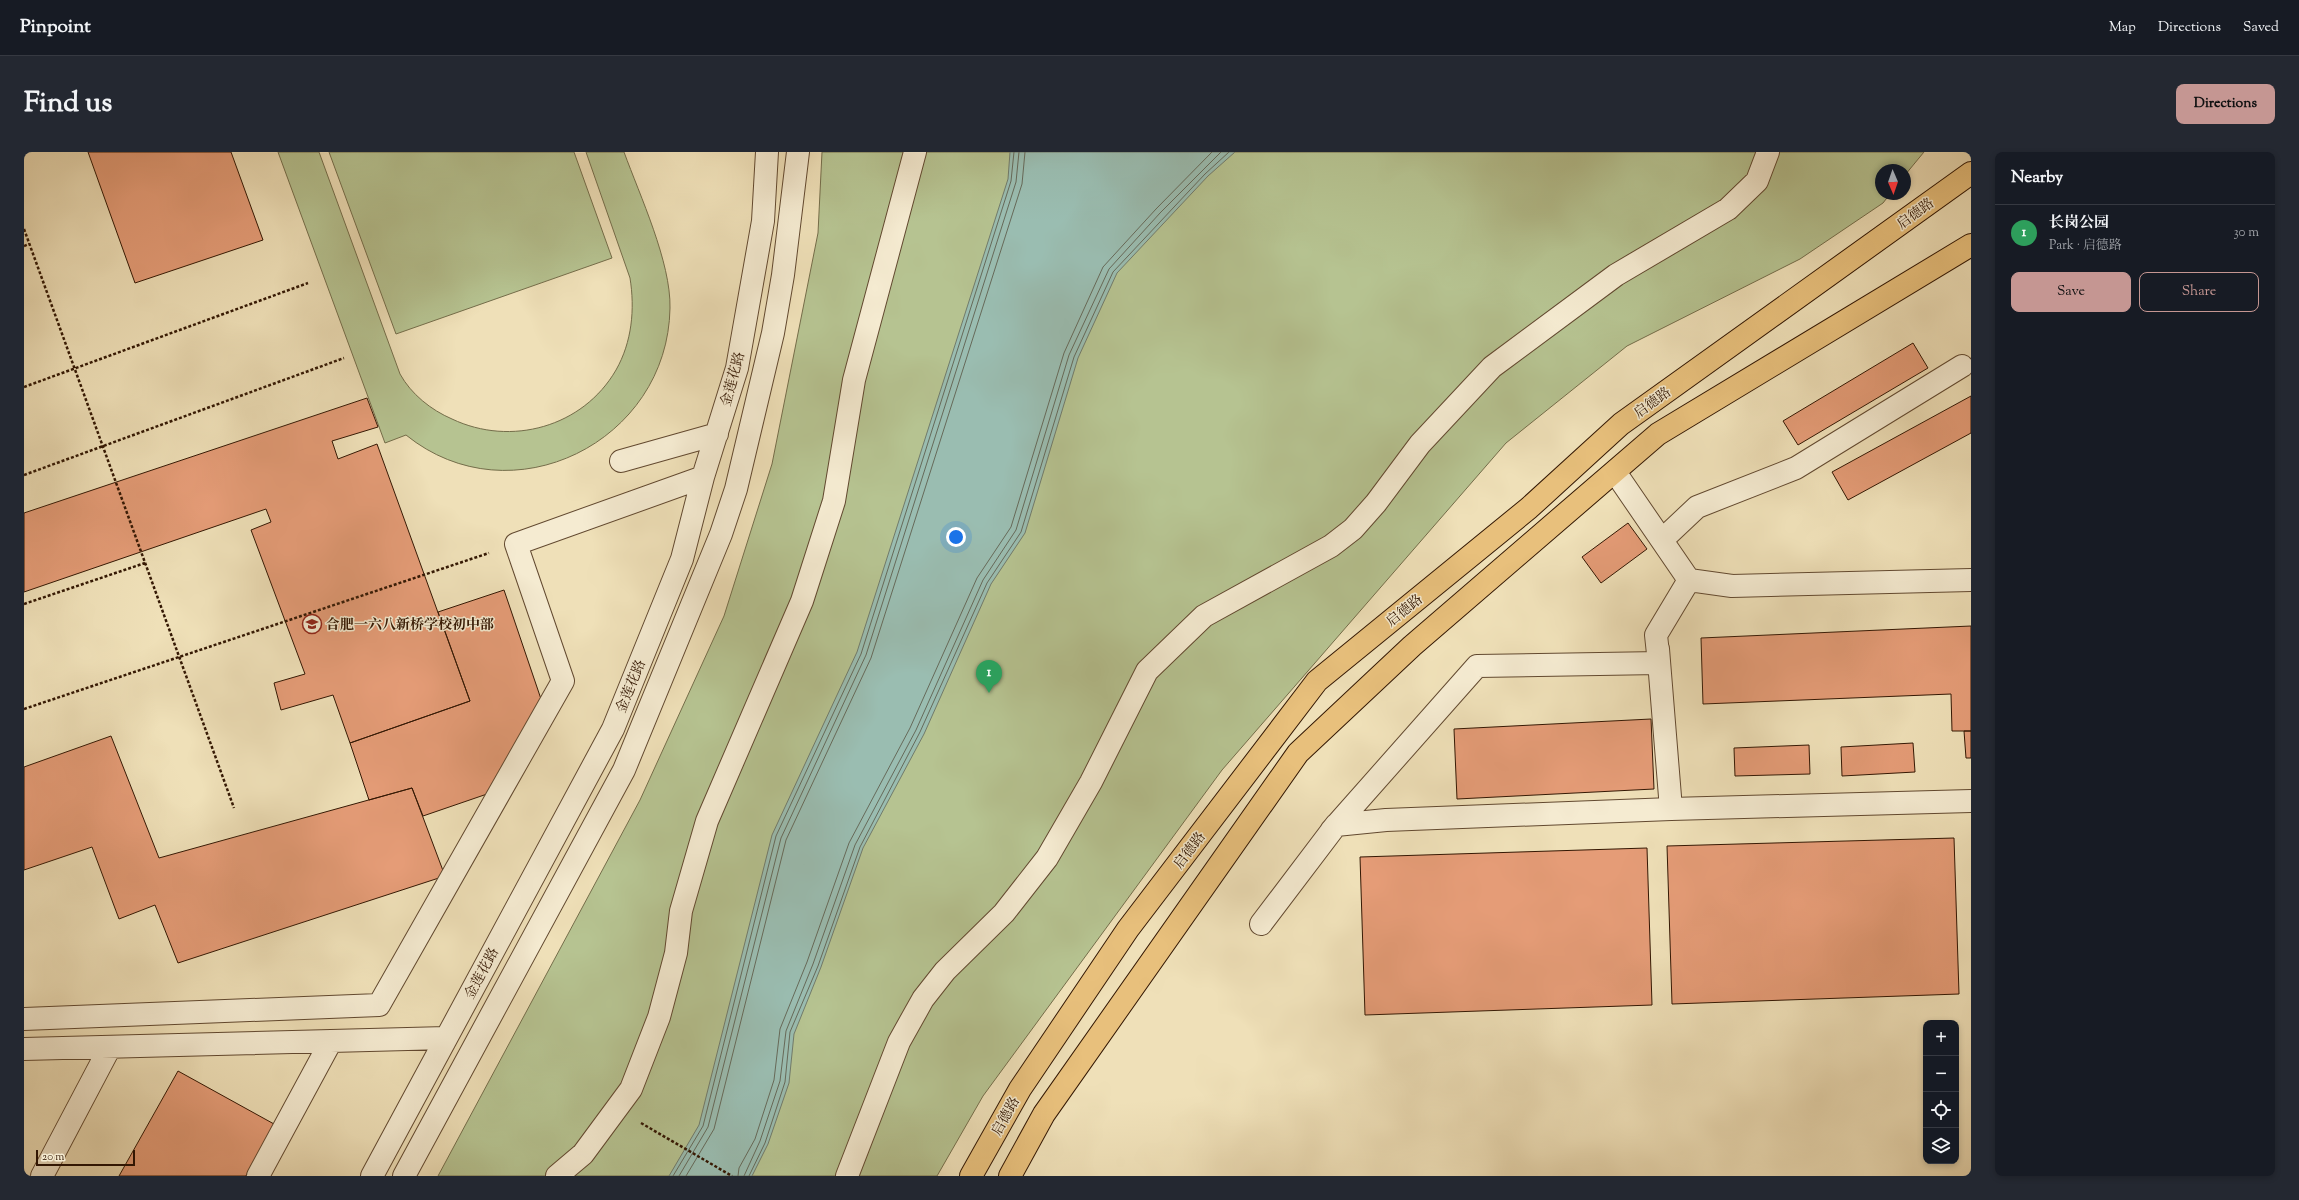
<!DOCTYPE html>
<meta charset="utf-8">
<style>
body{margin:0;font-family:"Sorts Mill Goudy","Noto Serif SC",serif;background:#242831;color:#f1f3f6}
.controls{position:absolute;right:12px;bottom:12px;display:grid;overflow:hidden;border-radius:8px;box-shadow:0 2px 6px #0003}
.controls button{width:36px;height:36px;display:grid;place-items:center;padding:0;border:0;border-bottom:1px solid #363941;background:#171b24;color:#f1f3f6;font:20px sans-serif}
.compass{position:absolute;left:1851px;top:12px;width:36px;height:36px;border-radius:50%;background:#171b24;box-shadow:0 2px 6px #0003;rotate:178deg}
.scale{position:absolute;left:12px;bottom:10px;width:99px;box-sizing:border-box;padding-left:4px;border:2px solid #331703;border-top:0;font-size:11px;line-height:14px;white-space:nowrap;color:#331703;-webkit-text-stroke:3px #f5ebd1;paint-order:stroke}
.you{position:absolute;left:932px;top:385px;width:14px;height:14px;margin:-10px;border:3px solid #fff;border-radius:50%;background:#1a73e8;box-shadow:0 0 0 6px #1a73e833}
.badge{display:grid;place-items:center;width:26px;height:26px;border-radius:50%;background:#c59692;color:#fff;font-size:13px;font-weight:700}
.pin{position:absolute;translate:-50% -33px;filter:drop-shadow(0 1px 2px #0008)}
.pin::after{content:'';position:absolute;top:21px;width:14px;height:12px;background:inherit;clip-path:polygon(0 0,100% 0,50% 100%)}
.list{margin:0;padding:0;list-style:none}
h2{display:flex;justify-content:space-between;align-items:center;height:52px;margin:0;padding:0 16px;font-size:17px}
h2 small{font-size:13px;font-weight:400;color:#9ea1a6}
.list li{display:grid;grid-template-columns:26px 1fr auto;gap:12px;align-items:center;box-sizing:border-box;height:56px;padding:0 16px;border-top:1px solid #363941}
.list b{display:block;font-size:15px;white-space:nowrap}
.list p{margin:0;font-size:13px;white-space:nowrap;color:#9ea1a6}
.list em{font-size:13px;font-style:normal;color:#9ea1a6}
.actions{display:flex;gap:8px;padding:12px 16px}
.actions a{flex:1;padding:9px 0;border:1px solid #c59692;border-radius:8px;text-align:center;font-size:14px;color:#c59692}
.actions .main{background:#c59692;color:#111}
.icon{flex:none;width:22px;height:22px;fill:none;stroke:currentColor;stroke-width:2;stroke-linecap:round;stroke-linejoin:round}
.map{position:relative;flex:none;width:1947px;height:1024px;overflow:hidden;border-radius:8px}
header{display:flex;align-items:center;gap:24px;box-sizing:border-box;height:56px;padding:0 20px;background:#171b24;border-bottom:1px solid #363941}
header strong{font-size:19px}
nav{display:flex;gap:22px;margin-inline-start:auto;font-size:14px}
.intro{display:flex;align-items:center;justify-content:space-between;box-sizing:border-box;height:96px;padding:0 24px}
h1{margin:0;font-size:28px}
.button{padding:10px 18px;border-radius:8px;background:#c59692;color:#111;font-size:14px;font-weight:700}
main{display:flex;gap:24px;padding:0 24px}
aside{flex:1;background:#171b24;border-radius:8px;box-shadow:0 2px 6px #0003}
.map>svg:first-child{display:block}
.green{fill:#b6c391;stroke:#746d4a}
.water{fill:#9abdb1;stroke:#717b6b}
.lines{fill:none;stroke-linecap:round;stroke-linejoin:round}
.shore{stroke:#666a5a;stroke-width:1}
.building{fill:#e59c77;stroke:#331703}
.minor-casing{stroke:#624930;stroke-width:24}
.major-casing{stroke:#331703;stroke-width:24}
.path{stroke:#331703;stroke-width:2.5;stroke-dasharray:3 2;stroke-linecap:butt}
.minor{stroke:#f5ebd1;stroke-width:22}
.major{stroke:#e8c07c;stroke-width:22}
.labels{text-anchor:middle;stroke-width:3;stroke-linejoin:round;paint-order:stroke}
.street-label{font-size:14px;fill:#331703;stroke:#f5ebd1}
.poi-label{font-size:14px;font-weight:bold;fill:#331703;stroke:#f5ebd1;text-anchor:start}
</style>
<header>
<strong>Pinpoint</strong>
<nav><a>Map</a><a>Directions</a><a>Saved</a></nav>
</header>
<div class="intro"><h1>Find us</h1><a class="button">Directions</a></div>
<main>
<div class="map">
<svg width="1947" height="1024" viewBox="0 0 1947 1024">
<rect width="100%" height="100%" fill="#efe0b8"/>
<filter id="stains"><feTurbulence type="fractalNoise" baseFrequency=".005" numOctaves="4"/><feColorMatrix values="0 0 0 0 .2 0 0 0 0 .09 0 0 0 0 .02 0 0 0 .5 -.17"/></filter>
<radialGradient id="worn" r=".72"><stop offset=".6" stop-color="#630" stop-opacity="0"/><stop offset="1" stop-color="#630" stop-opacity=".3"/></radialGradient>
<!-- green -->
<path class="green" d="M 254,0 L 295,0 L 376,222 C 387,242 407,258 428,267 C 487,295 559,275 592,218 C 608,190 611,157 606,126 L 562,0 L 600,0 C 616,44 647,110 646,156 C 644,290 487,368 382,283 L 361,291 Z
M 305,0 L 550,0 L 588,106 L 372,182 Z
M 798,0 L 1900,0 L 1881,23 L 1881,18 L 1857,18 L 1857,42 L 1866,42 L 1859,51 L 1776,107 L 1603,194 L 1482,291 L 1198,618 L 959,944 L 913,1024 L 414,1024 L 616,648 L 700,464 L 748,312 L 794,81 Z"/>
<!-- water -->
<path class="water" d="M 986,0 L 1211,0 L 1184,24 L 1093,121 L 1054,206 L 1001,381 L 967,432 L 900,582 L 839,696 L 797,815 L 770,882 L 765,931 L 744,992 L 728,1024 L 645,1024 L 675,973 L 748,683 L 833,500 L 984,27 Z"/>
<g class="lines">
<!-- shore -->
<path class="shore" d="M 649,1024 L 679,974 L 752,684 L 837,502 L 987,29 L 990,0
M 655,1024 L 684,975 L 757,686 L 842,503 L 992,30 L 995,0
M 662,1024 L 690,977 L 762,688 L 847,506 L 998,32 L 1001,0
M 714,1024 L 715,1016 L 731,987 L 750,928 L 756,877 L 783,810 L 825,691 L 886,576 L 953,426 L 987,375 L 1040,201 L 1079,115 L 1132,57 L 1188,0
M 720,1024 L 736,989 L 756,929 L 762,879 L 789,812 L 831,693 L 892,578 L 959,428 L 992,378 L 1045,203 L 1085,117 L 1136,61 L 1197,0
M 725,1024 L 741,991 L 761,930 L 766,880 L 794,814 L 836,695 L 896,580 L 963,431 L 997,380 L 1050,205 L 1089,120 L 1181,22 L 1205,0"/>
</g>
<!-- building -->
<path class="building" d="M 64,0 L 207,0 L 239,88 L 111,131 Z
M 1889,191 L 1904,216 L 1774,293 L 1759,269 Z
M 1947,244 L 1947,281 L 1824,348 L 1808,320 Z
M 343,246 L 354,275 L 308,289 L 314,307 L 353,292 L 446,549 L 326,591 L 309,543 L 257,558 L 250,531 L 281,522 L 227,378 L 247,370 L 242,357 L 0,440 L 0,361 Z
M 1604,371 L 1623,397 L 1577,431 L 1558,405 Z
M 480,438 L 517,547 L 466,641 L 399,664 L 388,636 L 345,648 L 326,591 L 446,549 L 414,460 Z
M 1947,474 L 1947,579 L 1928,579 L 1927,542 L 1679,552 L 1677,486 Z
M 1627,567 L 1630,637 L 1433,647 L 1430,577 Z
M 1940,579 L 1947,579 L 1947,606 L 1942,606 Z
M 87,584 L 135,706 L 388,636 L 421,724 L 154,811 L 131,753 L 95,767 L 68,695 L 0,718 L 0,615 Z
M 1889,591 L 1891,620 L 1818,624 L 1817,595 Z
M 1785,593 L 1786,622 L 1711,624 L 1710,596 Z
M 1930,686 L 1935,842 L 1648,852 L 1643,694 Z
M 1623,696 L 1628,853 L 1341,863 L 1336,705 Z
M 154,919 L 250,972 L 222,1024 L 95,1024 Z"/>
<g class="lines">
<defs>
<path id="minor" d="M 597,309 L 693,282
M 1591,320 L 1665,428 L 1708,434 L 1947,428
M 1638,388 L 1673,355 L 1772,316 L 1938,214
M 1634,497 L 1647,657
M 1307,679 L 1453,514 L 1635,511 L 1632,483 L 1665,428
M 1237,772 L 1312,673 L 1362,668 L 1647,657 L 1947,649
M 0,867 L 355,853 L 539,529 L 492,392 L 679,325
M 0,897 L 422,886
M 18,1024 L 86,895
M 234,1024 L 307,889
M 348,1024 L 589,577 L 658,407 L 679,325 L 713,216 L 739,69 L 743,0
M 380,1024 L 600,618 L 697,382 L 712,337 L 749,181 L 759,123 L 774,0
M 533,1024 L 559,1002 L 607,937 L 635,865 L 652,801 L 657,759 L 683,669 L 778,449 L 810,349 L 830,228 L 891,0
M 823,1024 L 875,890 L 899,847 L 921,819 L 980,761 L 1023,706 L 1067,630 L 1123,519 L 1180,464 L 1307,394 L 1329,377 L 1352,351 L 1396,292 L 1468,215 L 1592,123 L 1704,57 L 1733,29 L 1744,0"/>
<path id="major" d="M 947,1024 L 996,937 L 1104,777 L 1293,529 L 1505,356 L 1597,272 L 1947,21
M 986,1024 L 1020,962 L 1274,601 L 1388,494 L 1634,282 L 1947,93"/>
</defs>
<!-- minor casing -->
<use href="#minor" class="minor-casing"/>
<!-- major casing -->
<use href="#major" class="major-casing"/>
<!-- path -->
<path class="path" d="M 0,77 L 210,656
M 0,94 L 5,92
M 0,235 L 284,131
M 0,323 L 320,206
M 0,452 L 121,411
M 0,557 L 465,401
M 617,971 L 708,1024"/>
<!-- minor -->
<use href="#minor" class="minor"/>
<!-- major -->
<use href="#major" class="major"/>
</g>
<!-- icons -->
<defs>
<symbol id="school-ring" viewBox="-11 -11 22 22"><circle r="9.5" fill="#f5ebd1" stroke="#8f2418" stroke-width="1.5"/><path d="M0-5L7-2L0 1L-7-2ZM-4 1L0 2.5L4 1V4Q0 6-4 4Z" fill="#8f2418"/></symbol>
</defs>
<g fill-rule="evenodd">
<use href="#school-ring" x="277" y="461" width="22" height="22"/>
</g>
<g class="labels">
<!-- street labels -->
<g class="street-label">
<text transform="translate(1891 61) rotate(-36)" y="5">启德路</text>
<text transform="translate(708 227) rotate(-75)" y="5">金莲花路</text>
<text transform="translate(1628 250) rotate(-36)" y="5">启德路</text>
<text transform="translate(1380 458) rotate(-39)" y="5">启德路</text>
<text transform="translate(606 534) rotate(-68)" y="5">金莲花路</text>
<text transform="translate(1165 698) rotate(-53)" y="5">启德路</text>
<text transform="translate(457 821) rotate(-62)" y="5">金莲花路</text>
<text transform="translate(981 964) rotate(-61)" y="5">启德路</text>
</g>
<!-- poi labels -->
<g class="poi-label">
<text x="302" y="477">合肥一六八新桥学校初中部</text>
</g>
</g>
<rect width="100%" height="100%" filter="url(#stains)"/>
<rect width="100%" height="100%" fill="url(#worn)"/>
</svg>
<div class="controls">
<button>+</button>
<button>−</button>
<button><svg class="icon" aria-label="locate" viewBox="0 0 24 24"><circle cx="12" cy="12" r="6"/><path d="M12 2v4M12 18v4M2 12h4M18 12h4"/></svg></button>
<button><svg class="icon" aria-label="layers" viewBox="0 0 24 24"><path d="M12 4l9 5-9 5-9-5zM3 14l9 5 9-5"/></svg></button>
</div>
<svg class="compass" viewBox="-18 -18 36 36"><path d="M0-13l5 13h-10z" fill="#e53935"/><path d="M0 13l5-13h-10z" fill="#9ea1a6"/></svg>
<div class="scale">20 m</div>
<div class="you"></div>
<div class="pin badge" style="left:965px;top:541px;background:#2e9e5b">1</div>
</div>
<aside>
<h2>Nearby<small></small></h2>
<ul class="list">
<li><span class="badge" style="background:#2e9e5b">1</span><div><b>长岗公园</b><p>Park · 启德路</p></div><em>30 m</em></li>
</ul>
<div class="actions"><a class="main">Save</a><a>Share</a></div>
</aside>
</main>
